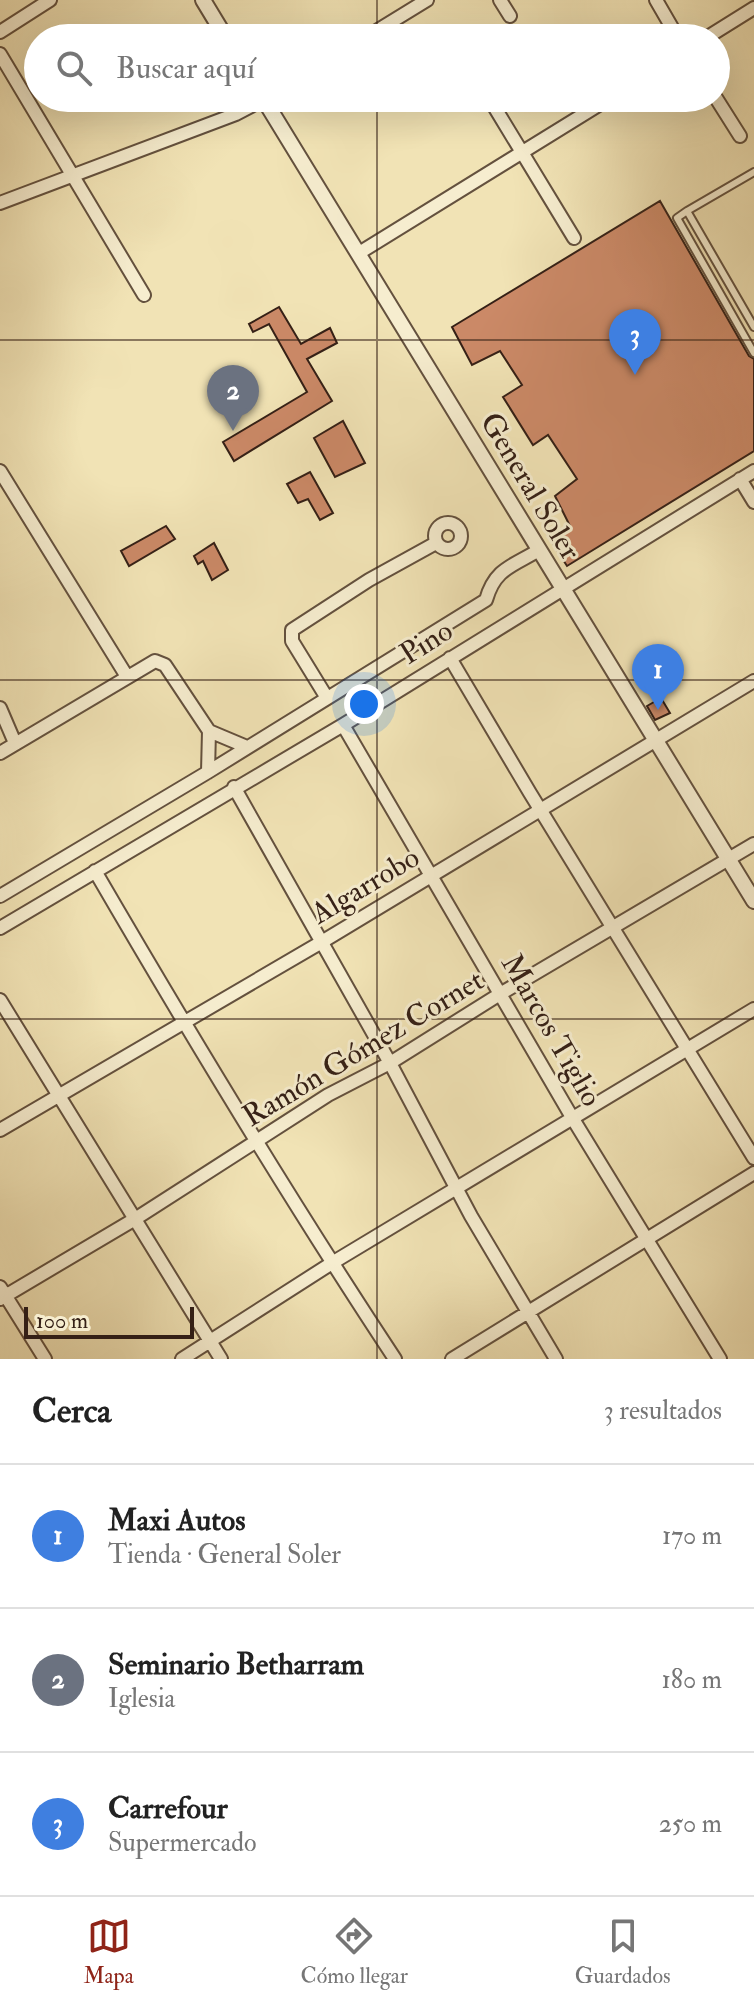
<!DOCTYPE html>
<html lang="es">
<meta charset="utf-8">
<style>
body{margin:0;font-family:"IM FELL Double Pica",serif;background:#f6f6f6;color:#222}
.scale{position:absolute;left:24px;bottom:20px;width:170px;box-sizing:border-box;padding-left:8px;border:4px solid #352016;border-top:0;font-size:22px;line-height:28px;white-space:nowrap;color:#352016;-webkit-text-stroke:6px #f6edcf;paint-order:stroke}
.you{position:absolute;left:364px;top:704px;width:28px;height:28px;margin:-20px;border:6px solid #fff;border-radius:50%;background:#1a73e8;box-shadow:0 0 0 12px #1a73e833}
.badge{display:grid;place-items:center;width:52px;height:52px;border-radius:50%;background:#8f2418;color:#fff;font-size:26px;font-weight:700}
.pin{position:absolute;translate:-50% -66px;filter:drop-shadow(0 2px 4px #0008)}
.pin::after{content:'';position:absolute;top:42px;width:28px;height:24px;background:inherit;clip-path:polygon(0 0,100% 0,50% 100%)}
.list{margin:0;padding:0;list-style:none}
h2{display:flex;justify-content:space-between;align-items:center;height:104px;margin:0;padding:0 32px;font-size:34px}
h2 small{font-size:26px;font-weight:400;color:#767676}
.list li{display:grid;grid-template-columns:52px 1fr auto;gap:24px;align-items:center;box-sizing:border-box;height:144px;padding:0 32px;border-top:2px solid #e0e0e0}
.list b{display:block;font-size:30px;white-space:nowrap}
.list p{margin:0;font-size:26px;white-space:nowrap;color:#767676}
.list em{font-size:26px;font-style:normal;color:#767676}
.icon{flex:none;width:44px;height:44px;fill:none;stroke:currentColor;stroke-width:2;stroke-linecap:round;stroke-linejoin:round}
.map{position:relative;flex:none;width:754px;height:1359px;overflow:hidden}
.search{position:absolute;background:#fff;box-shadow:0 8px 32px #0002;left:24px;right:24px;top:24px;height:88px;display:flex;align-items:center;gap:20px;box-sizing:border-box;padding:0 28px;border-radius:44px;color:#767676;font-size:30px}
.sheet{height:536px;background:#fff}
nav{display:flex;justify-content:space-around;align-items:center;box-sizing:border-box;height:112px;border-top:2px solid #e0e0e0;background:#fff;font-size:22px;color:#767676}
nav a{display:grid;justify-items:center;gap:4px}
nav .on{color:#8f2418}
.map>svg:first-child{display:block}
.building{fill:#cb8967;stroke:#352016;stroke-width:2}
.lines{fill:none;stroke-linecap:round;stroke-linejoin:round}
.service-casing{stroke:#64513e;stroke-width:10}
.minor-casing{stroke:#64513e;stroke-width:16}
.tertiary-casing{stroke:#64513e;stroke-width:18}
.service{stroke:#f6edcf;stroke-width:6}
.minor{stroke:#f6edcf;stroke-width:12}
.tertiary{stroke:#f6edcf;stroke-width:14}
.grid{fill:none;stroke:#352016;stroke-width:2;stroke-opacity:0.55}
.labels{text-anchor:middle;stroke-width:6;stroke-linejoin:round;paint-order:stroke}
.street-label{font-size:30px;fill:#352016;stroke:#f6edcf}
</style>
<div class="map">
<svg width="754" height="1359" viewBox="0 0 754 1359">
<rect width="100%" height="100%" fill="#f1e3b5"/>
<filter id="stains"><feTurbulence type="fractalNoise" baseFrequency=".0025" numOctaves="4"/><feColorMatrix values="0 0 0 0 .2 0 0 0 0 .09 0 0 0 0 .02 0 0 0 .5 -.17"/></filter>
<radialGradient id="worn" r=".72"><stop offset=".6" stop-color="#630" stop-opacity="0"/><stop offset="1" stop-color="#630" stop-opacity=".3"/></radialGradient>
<!-- building -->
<path class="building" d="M 660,201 L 749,356 L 754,359 L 754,451 L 567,566 L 548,536 L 570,526 L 555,496 L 577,479 L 548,435 L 533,445 L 503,397 L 522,385 L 500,351 L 472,365 L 452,327 Z
M 279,307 L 301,344 L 330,328 L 337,343 L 307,359 L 332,401 L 234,461 L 223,442 L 307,392 L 269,324 L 253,332 L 249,324 Z
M 343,421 L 365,463 L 335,477 L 314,438 Z
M 310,472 L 333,513 L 320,520 L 308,499 L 298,503 L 287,484 Z
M 166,526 L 175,539 L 129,566 L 121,551 Z
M 214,543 L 228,570 L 212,580 L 203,561 L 198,564 L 194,556 Z
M 661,698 L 670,713 L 655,720 L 647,706 Z"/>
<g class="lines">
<defs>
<path id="service" d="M 754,172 L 687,211 L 754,327
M 687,211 L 677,218 L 754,353"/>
<path id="minor" d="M 500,0 L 510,16
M 656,0 L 678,38
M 0,32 L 50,0
M 365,38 L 427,0
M 706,38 L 754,8
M 0,54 L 144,295
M 489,98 L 574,238
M 716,98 L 740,136
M 0,203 L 236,114 L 266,98
M 359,253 L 610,98
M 0,471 L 126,675
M 740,479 L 754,502
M435 536a13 13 0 1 1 26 0a13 13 0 1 1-26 0Z
M 450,658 L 530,793 L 754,1158
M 327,698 L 292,641 L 292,630 L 369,580 L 436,543
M 0,708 L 15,743
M 343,725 L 573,1119 L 720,1359
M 0,753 L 155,661 L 165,665 L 209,731
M 208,772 L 209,731 L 247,747
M 234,787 L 390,1063 L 471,1216 L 556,1359
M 95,871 C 191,1036 290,1200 395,1359
M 0,896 L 208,772 L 486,600 C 495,568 513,566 539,550
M 0,928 L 343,725 L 754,471
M 0,1000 L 221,1359
M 0,1130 L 320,943 L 754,681
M 0,1287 L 45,1359
M 0,1299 L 135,1219 L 328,1095 L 390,1063 L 500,994 L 754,844
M 182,1359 L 332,1263 L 754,1009
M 452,1359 L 754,1173"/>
<path id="tertiary" d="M 203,0 L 226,38
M 263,98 L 754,901"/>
</defs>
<!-- service casing -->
<use href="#service" class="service-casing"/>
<!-- minor casing -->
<use href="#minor" class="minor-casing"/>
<!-- tertiary casing -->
<use href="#tertiary" class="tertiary-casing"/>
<!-- service -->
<use href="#service" class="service"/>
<!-- minor -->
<use href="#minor" class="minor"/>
<!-- tertiary -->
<use href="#tertiary" class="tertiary"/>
</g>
<!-- grid -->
<path class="grid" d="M 377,0 L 377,38M 377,98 L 377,1359M 0,340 L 754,340M 0,680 L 754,680M 0,1019 L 754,1019"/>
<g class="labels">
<!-- street labels -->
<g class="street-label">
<text transform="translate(531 486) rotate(59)" y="10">General Soler</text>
<text transform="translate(426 642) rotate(-32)" y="10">Pino</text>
<text transform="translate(365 885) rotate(-31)" y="10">Algarrobo</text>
<text transform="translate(552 1030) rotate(60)" y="10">Marcos Tiglio</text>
<text transform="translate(363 1048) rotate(-31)" y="10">Ramón Gómez Cornet</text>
</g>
</g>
<rect width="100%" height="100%" filter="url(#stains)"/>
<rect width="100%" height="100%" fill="url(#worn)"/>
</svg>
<div class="scale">100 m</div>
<div class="you"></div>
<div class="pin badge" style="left:658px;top:710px;background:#3f7fe0">1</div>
<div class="pin badge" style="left:233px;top:431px;background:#6b7280">2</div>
<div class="pin badge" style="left:635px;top:375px;background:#3f7fe0">3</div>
<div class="search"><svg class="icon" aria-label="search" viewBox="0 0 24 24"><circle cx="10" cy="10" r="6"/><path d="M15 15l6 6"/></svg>Buscar aquí</div>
</div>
<section class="sheet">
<h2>Cerca<small>3 resultados</small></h2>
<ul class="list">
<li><span class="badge" style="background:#3f7fe0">1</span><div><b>Maxi Autos</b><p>Tienda · General Soler</p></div><em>170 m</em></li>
<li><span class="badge" style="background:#6b7280">2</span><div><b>Seminario Betharram</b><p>Iglesia</p></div><em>180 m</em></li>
<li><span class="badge" style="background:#3f7fe0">3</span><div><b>Carrefour</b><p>Supermercado</p></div><em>250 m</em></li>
</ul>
</section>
<nav>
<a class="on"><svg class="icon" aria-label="map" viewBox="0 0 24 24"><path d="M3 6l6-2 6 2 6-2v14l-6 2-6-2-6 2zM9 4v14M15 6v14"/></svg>Mapa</a>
<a><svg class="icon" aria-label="directions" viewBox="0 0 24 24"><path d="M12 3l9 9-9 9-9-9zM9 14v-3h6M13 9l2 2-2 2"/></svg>Cómo llegar</a>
<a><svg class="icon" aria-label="saved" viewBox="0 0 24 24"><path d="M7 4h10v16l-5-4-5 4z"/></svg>Guardados</a>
</nav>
